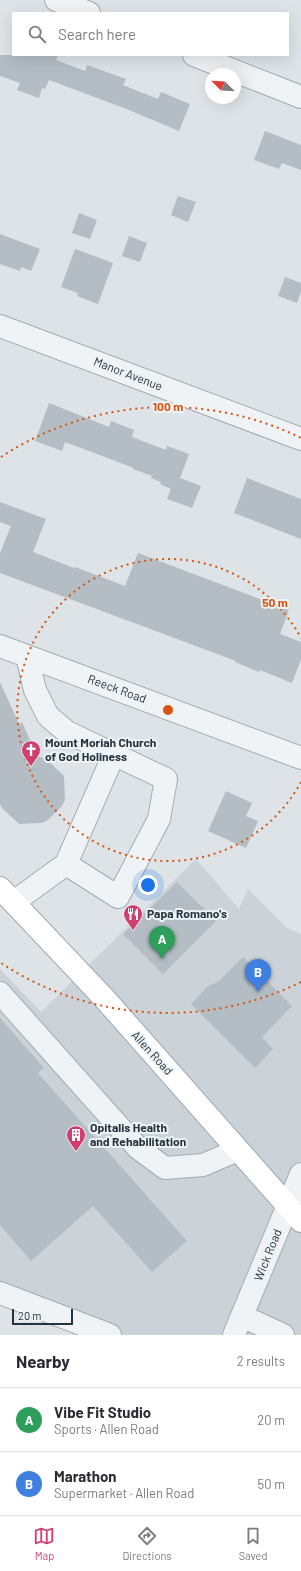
<!DOCTYPE html>
<meta charset="utf-8">
<style>
body{margin:0;font-family:Barlow,sans-serif;background:#f2f2f3;color:#2b2b33}
.compass{position:absolute;left:205px;top:68px;width:36px;height:36px;border-radius:50%;background:#fff;box-shadow:0 4px 16px #0002;rotate:294deg}
.scale{position:absolute;left:12px;bottom:10px;width:61px;box-sizing:border-box;padding-left:4px;border:2px solid #26333e;border-top:0;font-size:11px;line-height:14px;white-space:nowrap;color:#26333e;-webkit-text-stroke:3px #ecf2f5;paint-order:stroke}
.you{position:absolute;left:148px;top:885px;width:14px;height:14px;margin:-10px;border:3px solid #fff;border-radius:50%;background:#1a73e8;box-shadow:0 0 0 6px #1a73e833}
.badge{display:grid;place-items:center;width:26px;height:26px;border-radius:50%;background:#d13d6e;color:#fff;font-size:13px;font-weight:700}
.pin{position:absolute;translate:-50% -33px;filter:drop-shadow(0 1px 2px #0008)}
.pin::after{content:'';position:absolute;top:21px;width:14px;height:12px;background:inherit;clip-path:polygon(0 0,100% 0,50% 100%)}
.list{margin:0;padding:0;list-style:none}
h2{display:flex;justify-content:space-between;align-items:center;height:52px;margin:0;padding:0 16px;font-size:17px}
h2 small{font-size:13px;font-weight:400;color:#7c7c81}
.list li{display:grid;grid-template-columns:26px 1fr auto;gap:12px;align-items:center;box-sizing:border-box;height:64px;padding:0 16px;border-top:1px solid #e1e1e2}
.list b{display:block;font-size:15px;white-space:nowrap}
.list p{margin:0;font-size:13px;white-space:nowrap;color:#7c7c81}
.list em{font-size:13px;font-style:normal;color:#7c7c81}
.icon{flex:none;width:22px;height:22px;fill:none;stroke:currentColor;stroke-width:2;stroke-linecap:round;stroke-linejoin:round}
.map{position:relative;flex:none;width:301px;height:1335px;overflow:hidden}
.search{position:absolute;background:#fff;box-shadow:0 4px 16px #0002;left:12px;right:12px;top:12px;height:44px;display:flex;align-items:center;gap:10px;box-sizing:border-box;padding:0 14px;border-radius:0px;color:#7c7c81;font-size:15px}
.sheet{height:180px;background:#fff}
nav{display:flex;justify-content:space-around;align-items:center;box-sizing:border-box;height:56px;border-top:1px solid #e1e1e2;background:#fff;font-size:11px;color:#7c7c81}
nav a{display:grid;justify-items:center;gap:2px}
nav .on{color:#d13d6e}
.map>svg:first-child{display:block}
.built{fill:#cbd3d9}
.building{fill:#b4bdc4}
.lines{fill:none;stroke-linecap:round;stroke-linejoin:round}
.minor-casing{stroke:#a2abb1;stroke-width:24}
.major-casing{stroke:#9caab3;stroke-width:24}
.minor{stroke:#f0f3f6;stroke-width:22}
.major{stroke:#fff;stroke-width:22}
.ring{fill:none;stroke:#d55511;stroke-width:2;stroke-dasharray:2 4}
.labels{text-anchor:middle;stroke-width:4;stroke-linejoin:round;paint-order:stroke}
.street-label{font-size:12px;fill:#26333e;stroke:#ecf2f5}
.poi-label{font-size:12px;font-weight:bold;fill:#26333e;stroke:#ecf2f5;text-anchor:start}
.centre{fill:#d55511;stroke:#ecf2f5;stroke-width:2}
.ring-label{font-size:12px;text-anchor:middle;font-weight:bold;fill:#d55511;stroke:#ecf2f5;stroke-width:4;stroke-linejoin:round;paint-order:stroke}
</style>
<div class="map">
<svg width="301" height="1335" viewBox="0 0 301 1335">
<rect width="100%" height="100%" fill="#dde3e7"/>
<!-- built -->
<path class="built" d="M 196,859 L 239,909 L 248,889 L 287,928 L 301,934 L 301,1335 L 110,1335 L 0,1293 L 0,969 L 41,1012 Z"/>
<!-- building -->
<path class="building" d="M 0,55 L 58,55 L 56,60 L 85,71 L 87,65 L 126,79 L 123,85 L 158,99 L 161,92 L 190,104 L 179,131 L 124,108 L 49,80 L 45,89 L 42,88 L 39,98 L 17,90 L 20,83 L 0,76 Z
M 265,131 L 301,145 L 301,170 L 282,163 L 279,169 L 254,160 Z
M 178,196 L 196,202 L 188,222 L 171,215 Z
M 79,213 L 97,220 L 90,239 L 72,233 Z
M 0,234 L 40,249 L 31,271 L 21,267 L 20,271 L 0,264 Z
M 129,236 L 147,243 L 140,262 L 122,256 Z
M 75,249 L 113,263 L 98,304 L 77,296 L 78,293 L 61,287 Z
M 285,277 L 301,283 L 301,291 L 297,303 L 278,296 Z
M 49,403 L 109,427 L 111,421 L 134,430 L 132,437 L 166,450 L 167,446 L 189,454 L 180,478 L 201,486 L 192,508 L 167,499 L 171,489 L 160,484 L 161,482 L 151,478 L 152,476 L 133,469 L 134,468 L 65,442 L 62,451 L 35,441 Z
M 247,478 L 301,499 L 301,539 L 234,513 Z
M 0,502 L 46,519 L 33,552 L 74,568 L 75,567 L 125,586 L 138,553 L 289,610 L 280,634 L 301,642 L 301,659 L 292,683 L 260,670 L 259,672 L 235,662 L 236,661 L 0,573 L 0,553 L 11,526 L 0,522 Z
M 0,682 L 19,724 L 22,722 L 37,756 L 46,759 L 64,776 L 65,800 L 62,806 L 48,820 L 42,823 L 19,824 L 2,808 L 0,804 Z
M 226,791 L 252,803 L 246,816 L 258,821 L 246,848 L 208,831 Z
M 177,882 L 216,921 L 163,974 L 123,934 Z
M 243,957 L 292,1006 L 262,1037 L 273,1049 L 255,1068 L 191,1004 L 208,986 L 218,982 Z
M 0,1018 L 44,1068 L 38,1073 L 187,1241 L 152,1272 L 93,1206 L 31,1261 L 0,1225 Z"/>
<g class="lines">
<defs>
<path id="minor" d="M 56,0 L 89,13
M 194,55 L 301,97
M 0,326 L 301,439
M 0,646 L 301,758
M 66,864 L 114,754
M 14,902 L 66,864 L 118,897 L 159,819 L 166,779 L 67,732 L 48,716 L 35,690 L 27,656
M 0,993 L 138,1148 L 165,1168 L 203,1165 L 238,1150
M 0,1293 L 110,1335
M 242,1316 L 283,1335
M 234,1335 L 301,1174"/>
<path id="major" d="M 0,888 L 104,998 L 301,1221"/>
</defs>
<!-- minor casing -->
<use href="#minor" class="minor-casing"/>
<!-- major casing -->
<use href="#major" class="major-casing"/>
<!-- minor -->
<use href="#minor" class="minor"/>
<!-- major -->
<use href="#major" class="major"/>
</g>
<!-- distance rings -->
<g class="ring">
<path d="M301 782A151 151 0 1 1 301 638"/>
<path d="M301 982A303 303 0 0 1 1 963M1 457A303 303 0 0 1 301 438"/>
</g>
<!-- icons -->
<defs>
<symbol id="church-pin" viewBox="-11 -11 22 30"><path d="M0 17L-7.5 6A9.5 9.5 0 1 1 7.5 6Z" fill="#d13d6e" stroke="#ecf2f5"/><path d="M-1.2-6h2.4v3.5h3.3v2.4h-3.3V6h-2.4V-.1h-3.3v-2.4h3.3Z" fill="#fff"/></symbol>
<symbol id="restaurant-pin" viewBox="-11 -11 22 30"><path d="M0 17L-7.5 6A9.5 9.5 0 1 1 7.5 6Z" fill="#d13d6e" stroke="#ecf2f5"/><path d="M-5-6h1v4h1v-4h1v4h1v-4h1v5L-1.5 .5V6h-2V.5L-5-1ZM5-6V6H3V1.5H1.5Q1.5-4 5-6Z" fill="#fff"/></symbol>
<symbol id="building-pin" viewBox="-11 -11 22 30"><path d="M0 17L-7.5 6A9.5 9.5 0 1 1 7.5 6Z" fill="#d13d6e" stroke="#ecf2f5"/><path d="M-4-6H4V6H1V3H-1V6H-4ZM-2.5-4.3h1.7v1.8h-1.7ZM.8-4.3h1.7v1.8H.8ZM-2.5-1h1.7V.8h-1.7ZM.8-1h1.7V.8H.8Z" fill="#fff"/></symbol>
</defs>
<g fill-rule="evenodd">
<use href="#church-pin" x="20" y="739" width="22" height="30"/>
<use href="#restaurant-pin" x="122" y="903" width="22" height="30"/>
<use href="#building-pin" x="65" y="1124" width="22" height="30"/>
</g>
<g class="labels">
<!-- street labels -->
<g class="street-label">
<text transform="translate(128 374) rotate(21)" y="4">Manor Avenue</text>
<text transform="translate(117 689) rotate(20)" y="4">Reeck Road</text>
<text transform="translate(152 1053) rotate(48)" y="4">Allen Road</text>
<text transform="translate(268 1255) rotate(-68)" y="4">Wick Road</text>
</g>
<!-- poi labels -->
<g class="poi-label">
<text x="45" y="747">Mount Moriah Church<tspan x="45" dy="14">of God Holiness</tspan></text>
<text x="147" y="918">Papa Romano's</text>
<text x="90" y="1132">Opitalis Health<tspan x="90" dy="14">and Rehabilitation</tspan></text>
</g>
</g>
<circle cx="168" cy="710" r="6" class="centre"/>
<g class="ring-label">
<text x="168" y="411">100 m</text>
<text x="275" y="607">50 m</text>
</g>
</svg>
<svg class="compass" viewBox="-18 -18 36 36"><path d="M0-13l5 13h-10z" fill="#e53935"/><path d="M0 13l5-13h-10z" fill="#7c7c81"/></svg>
<div class="scale">20 m</div>
<div class="you"></div>
<div class="pin badge" style="left:162px;top:959px;background:#2e9e5b">A</div>
<div class="pin badge" style="left:258px;top:992px;background:#3f7fe0">B</div>
<div class="search"><svg class="icon" aria-label="search" viewBox="0 0 24 24"><circle cx="10" cy="10" r="6"/><path d="M15 15l6 6"/></svg>Search here</div>
</div>
<section class="sheet">
<h2>Nearby<small>2 results</small></h2>
<ul class="list">
<li><span class="badge" style="background:#2e9e5b">A</span><div><b>Vibe Fit Studio</b><p>Sports · Allen Road</p></div><em>20 m</em></li>
<li><span class="badge" style="background:#3f7fe0">B</span><div><b>Marathon</b><p>Supermarket · Allen Road</p></div><em>50 m</em></li>
</ul>
</section>
<nav>
<a class="on"><svg class="icon" aria-label="map" viewBox="0 0 24 24"><path d="M3 6l6-2 6 2 6-2v14l-6 2-6-2-6 2zM9 4v14M15 6v14"/></svg>Map</a>
<a><svg class="icon" aria-label="directions" viewBox="0 0 24 24"><path d="M12 3l9 9-9 9-9-9zM9 14v-3h6M13 9l2 2-2 2"/></svg>Directions</a>
<a><svg class="icon" aria-label="saved" viewBox="0 0 24 24"><path d="M7 4h10v16l-5-4-5 4z"/></svg>Saved</a>
</nav>
